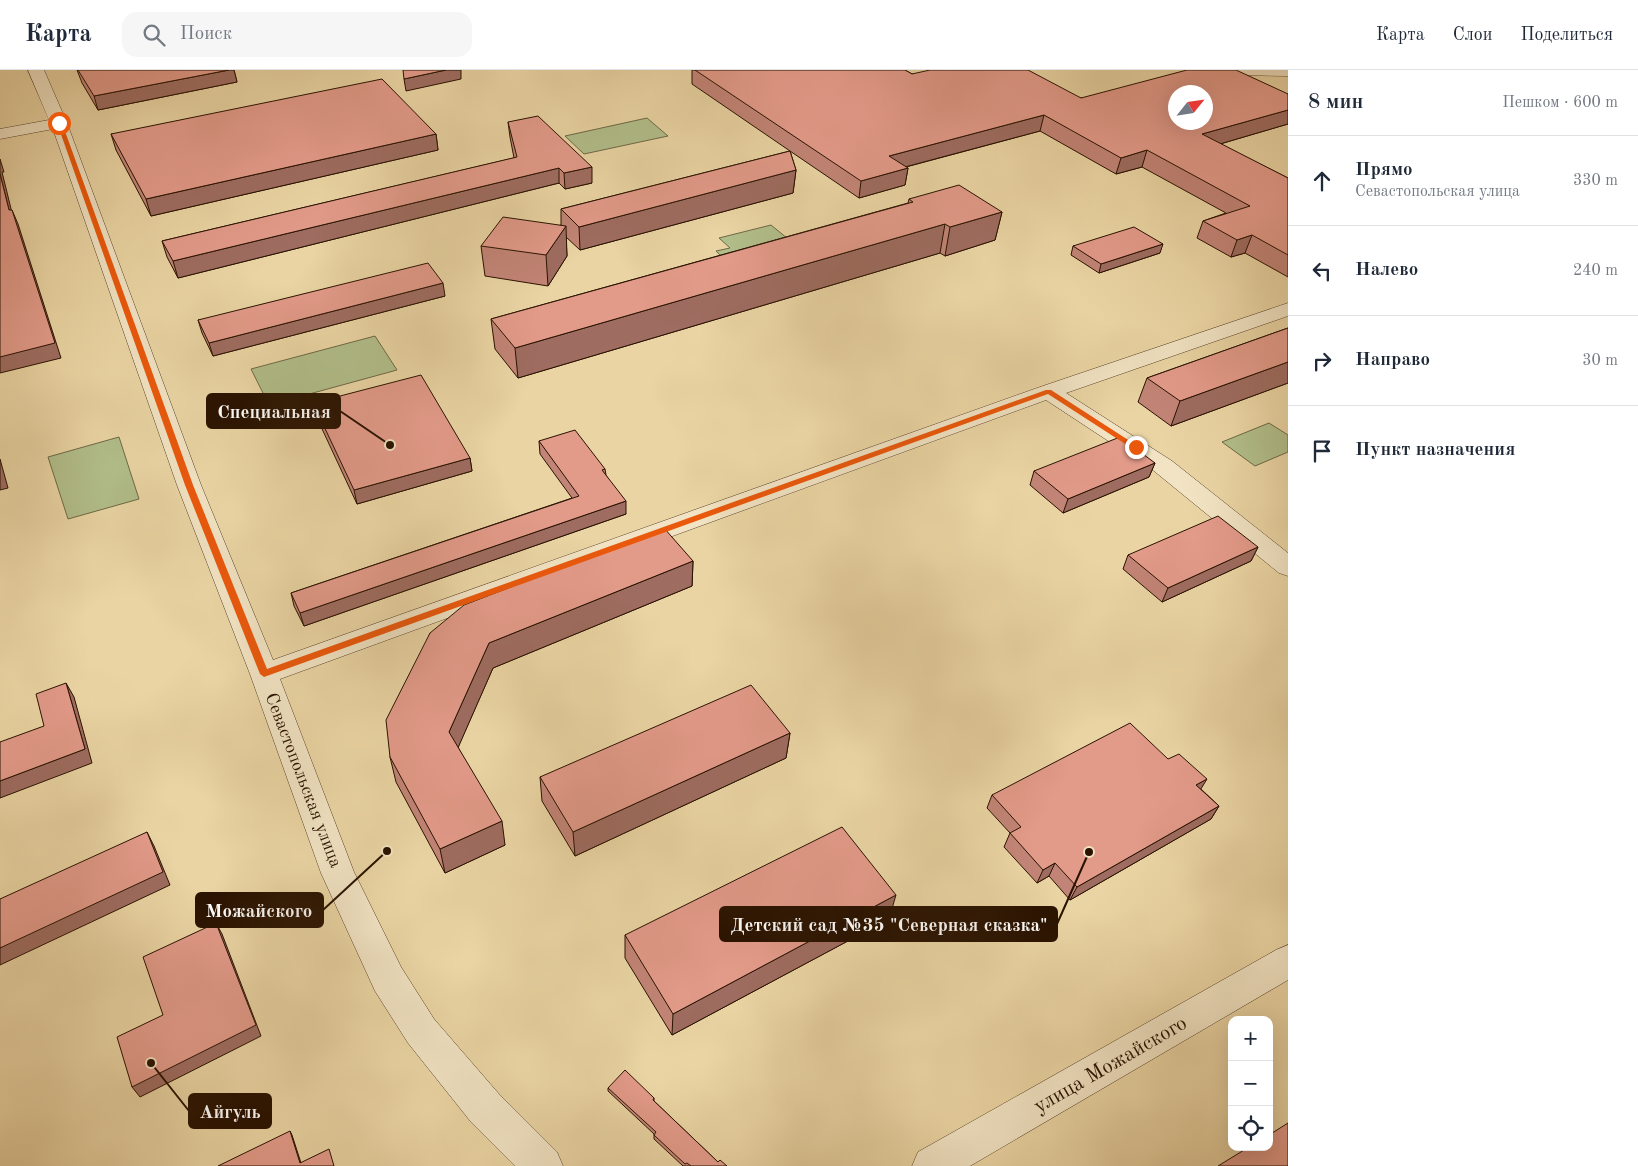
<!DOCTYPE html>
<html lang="ru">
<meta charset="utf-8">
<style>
body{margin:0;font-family:"Old Standard TT",serif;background:#f6f6f7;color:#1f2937}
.controls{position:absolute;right:15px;bottom:15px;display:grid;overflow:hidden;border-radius:10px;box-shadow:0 5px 20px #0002}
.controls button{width:45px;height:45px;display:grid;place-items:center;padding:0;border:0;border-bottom:1px solid #e0e1e3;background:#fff;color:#1f2937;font:25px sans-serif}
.compass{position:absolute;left:1168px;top:15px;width:45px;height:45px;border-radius:50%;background:#fff;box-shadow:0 5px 20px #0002;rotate:60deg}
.stop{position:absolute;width:15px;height:15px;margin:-11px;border:4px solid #ea580c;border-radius:50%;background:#fff}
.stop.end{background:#ea580c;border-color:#fff;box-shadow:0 1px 5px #0008}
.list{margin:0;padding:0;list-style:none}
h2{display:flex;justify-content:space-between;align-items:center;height:65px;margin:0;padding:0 20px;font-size:21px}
h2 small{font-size:16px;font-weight:400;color:#747a83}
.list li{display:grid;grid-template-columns:32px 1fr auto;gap:15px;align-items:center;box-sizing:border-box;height:90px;padding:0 20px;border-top:1px solid #e0e1e3}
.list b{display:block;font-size:19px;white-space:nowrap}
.list p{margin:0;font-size:16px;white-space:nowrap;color:#747a83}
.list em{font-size:16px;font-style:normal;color:#747a83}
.icon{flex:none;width:28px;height:28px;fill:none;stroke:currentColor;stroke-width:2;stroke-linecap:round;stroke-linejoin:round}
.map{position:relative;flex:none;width:1288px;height:1096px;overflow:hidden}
header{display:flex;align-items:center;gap:30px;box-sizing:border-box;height:70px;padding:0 25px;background:#fff;border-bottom:1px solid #e0e1e3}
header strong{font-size:24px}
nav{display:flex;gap:28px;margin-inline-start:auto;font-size:18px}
.search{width:350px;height:45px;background:#f6f6f7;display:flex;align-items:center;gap:12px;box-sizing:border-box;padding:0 18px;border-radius:15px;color:#747a83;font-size:19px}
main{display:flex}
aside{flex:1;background:#fff}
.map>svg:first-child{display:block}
.green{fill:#b1be8a;stroke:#6d6845}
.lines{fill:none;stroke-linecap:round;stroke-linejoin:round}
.minor-casing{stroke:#594229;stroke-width:1}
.minor{fill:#f1e3c3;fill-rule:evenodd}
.wall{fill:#c28476;stroke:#291200}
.shaded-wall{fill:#9e6c60;stroke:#291200}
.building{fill:#e29a89;stroke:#291200;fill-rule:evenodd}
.route{fill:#ea580c}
.labels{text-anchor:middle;stroke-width:4;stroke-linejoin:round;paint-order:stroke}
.street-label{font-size:18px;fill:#291200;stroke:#f1e3c3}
.near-street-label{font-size:21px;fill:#291200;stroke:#f1e3c3}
.leader{fill:none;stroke:#291200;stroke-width:2}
.callout-dot{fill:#291200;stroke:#f1e3c3;stroke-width:2}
.callout{fill:#291200;stroke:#291200;stroke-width:2}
.callout-label{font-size:19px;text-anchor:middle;font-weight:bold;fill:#fff}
</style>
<header>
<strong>Карта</strong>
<div class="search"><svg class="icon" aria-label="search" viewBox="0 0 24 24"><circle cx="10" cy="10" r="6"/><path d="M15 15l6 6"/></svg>Поиск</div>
<nav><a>Карта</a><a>Слои</a><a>Поделиться</a></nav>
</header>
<main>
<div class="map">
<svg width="1288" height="1096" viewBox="0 0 1288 1096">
<rect width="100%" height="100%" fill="#ead4a3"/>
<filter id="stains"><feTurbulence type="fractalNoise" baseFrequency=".004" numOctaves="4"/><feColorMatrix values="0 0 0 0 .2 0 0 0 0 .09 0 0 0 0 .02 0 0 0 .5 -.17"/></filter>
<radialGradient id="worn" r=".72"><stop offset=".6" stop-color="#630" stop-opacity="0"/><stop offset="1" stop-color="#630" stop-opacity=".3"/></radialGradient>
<!-- green -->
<path class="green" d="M 647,48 L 668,66 L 584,84 L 565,66 Z
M 771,155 L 793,173 L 726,191 L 716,181 L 730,178 L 719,168 Z
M 375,266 L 397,300 L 269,335 L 251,299 Z
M 1269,353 L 1288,365 L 1288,382 L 1255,396 L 1222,372 Z
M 119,367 L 139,429 L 68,449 L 48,387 Z"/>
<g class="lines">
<defs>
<path id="minor" d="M 28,0 L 44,0 L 67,53 L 201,415 L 273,590 L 1040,317 L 1288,233 L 1288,246 L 1066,323 L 1172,391 L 1288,483 L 1288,506 L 1279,503 L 1154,401 L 1046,330 L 280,609 L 354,802 L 401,897 L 434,949 L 499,1024 L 557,1082 L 563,1096 L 515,1096 L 471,1052 L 408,973 L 375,921 L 321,803 L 250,604 L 177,415 L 53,59 L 0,69 L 0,59 L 49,50 Z
M 1227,0 L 1288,0 L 1288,6 L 1235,5 L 1230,3 Z
M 1288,875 L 1288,910 L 970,1096 L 912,1096 L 918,1082 L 1276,880 Z"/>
</defs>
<!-- minor casing -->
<use href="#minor" class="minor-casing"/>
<!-- minor -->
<use href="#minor" class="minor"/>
</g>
<!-- wall -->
<path class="wall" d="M 77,0 L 234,0 L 237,12 L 98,40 L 82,13 Z
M 692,0 L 905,0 L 912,4 L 1081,28 L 1288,24 L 1288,54 L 1220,74 L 1288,108 L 1288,207 L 1245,183 L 1231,187 L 1197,168 L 1203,151 L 1226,143 L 1142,97 L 1116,104 L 1040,61 L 906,97 L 908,98 L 905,115 L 859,128 L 790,81 L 796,100 L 793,123 L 580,180 L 566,167 L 567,186 L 548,216 L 485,206 L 481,176 L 561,155 L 561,139 L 790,81 L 692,14 Z
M 508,52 L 592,113 L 565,119 L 559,113 L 178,208 L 167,187 L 162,171 L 514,88 L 510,67 Z
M 111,64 L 436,64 L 438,80 L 151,146 L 116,80 Z
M 909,129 L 1002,142 L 995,170 L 945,186 L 940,183 L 518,308 L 495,279 L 491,249 L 908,133 Z
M 1073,176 L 1160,183 L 1099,203 L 1071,185 Z
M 445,226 L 213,286 L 202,263 L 198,250 Z
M 1288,258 L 1288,313 L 1171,356 L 1138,332 L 1147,308 Z
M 313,333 L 470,388 L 472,401 L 357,434 L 316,346 Z
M 539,371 L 605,399 L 606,405 L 626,444 L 304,556 L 294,536 L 291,523 L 572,428 L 540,384 Z
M 1155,393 L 1149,407 L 1063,443 L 1030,415 L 1034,401 Z
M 1258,477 L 1251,491 L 1162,532 L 1123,499 L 1128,485 Z
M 693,491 L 692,516 L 493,598 L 458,677 L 505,775 L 445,803 L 396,712 L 390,687 L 430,563 Z
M 790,663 L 786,688 L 575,786 L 542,731 L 540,707 Z
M 1201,719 L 1219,736 L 1211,749 L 1070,830 L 1049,806 L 1037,813 L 1004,777 L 1010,763 L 987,738 L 992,725 Z
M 889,849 L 672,965 L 625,888 L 625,865 Z
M 608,1018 L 654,1028 L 654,1031 L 718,1092 L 727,1096 L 683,1096 L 654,1069 L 654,1064 L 608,1021 Z"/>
<!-- shaded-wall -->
<path class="shaded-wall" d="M 229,0 L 234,0 L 237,12 L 98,40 L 94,26 Z
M 446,0 L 461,0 L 461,9 L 406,21 L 404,9 Z
M 1288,40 L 1288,54 L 1196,81 L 1202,64 Z
M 1044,45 L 1040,61 L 886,102 L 889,86 Z
M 436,64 L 438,80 L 151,146 L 146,129 Z
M 1147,80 L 1142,97 L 1116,104 L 1121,88 Z
M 0,89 L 4,102 L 2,102 L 15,155 L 9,140 L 0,104 Z
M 592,97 L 592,113 L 565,119 L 564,103 Z
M 559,98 L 559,113 L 178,208 L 173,191 Z
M 908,98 L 905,115 L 859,128 L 861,111 Z
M 796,100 L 793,123 L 580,180 L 579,157 Z
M 12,140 L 18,154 L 61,288 L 0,303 L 0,287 Z
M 1002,142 L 995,170 L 945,186 L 950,157 Z
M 945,154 L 940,183 L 518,308 L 515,278 Z
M 566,156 L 567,186 L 548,216 L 546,185 Z
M 1252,165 L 1245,183 L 1231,187 L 1237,170 Z
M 1163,174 L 1160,183 L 1099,203 L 1101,194 Z
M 443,213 L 445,226 L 213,286 L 209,273 Z
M 1288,292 L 1288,313 L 1171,356 L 1180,331 Z
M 470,388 L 472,401 L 357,434 L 354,420 Z
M 0,389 L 8,418 L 0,420 Z
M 1155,393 L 1149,407 L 1063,443 L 1068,429 Z
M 626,431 L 626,444 L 304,556 L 300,543 Z
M 1258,477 L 1251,491 L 1162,532 L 1168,518 Z
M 693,491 L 692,516 L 493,598 L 454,687 L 449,662 L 489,573 Z
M 66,613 L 74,627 L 92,693 L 0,728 L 0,711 L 85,679 Z
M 790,663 L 786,688 L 575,786 L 573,762 Z
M 1207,709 L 1199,722 L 1196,715 Z
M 1219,736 L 1211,749 L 1070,830 L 1077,817 Z
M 502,751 L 505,775 L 445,803 L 440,779 Z
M 147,762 L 154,776 L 170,815 L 0,895 L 0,878 Z
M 1055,793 L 1049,806 L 1037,813 L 1043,800 Z
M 896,825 L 889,849 L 672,965 L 673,944 Z
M 216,853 L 222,864 L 261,966 L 140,1027 L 132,1017 Z
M 290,1061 L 292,1065 L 302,1096 L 300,1093 Z"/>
<!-- building -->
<path class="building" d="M 78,0 L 229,0 L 94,26 Z
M 403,0 L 446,0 L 404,9 Z
M 695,0 L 905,0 L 912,4 L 930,0 L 1028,0 L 1081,28 L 1187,0 L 1236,0 L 1288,24 L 1288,40 L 1202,64 L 1288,108 L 1288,185 L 1252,165 L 1237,170 L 1203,151 L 1250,136 L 1147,80 L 1121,88 L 1044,45 L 889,86 L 908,98 L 861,111 ZM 1176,22 L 1206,22 L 1206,52 L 1176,52 Z
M 382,9 L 436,64 L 146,129 L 111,64 Z
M 538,46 L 592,97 L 564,103 L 559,98 L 173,191 L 162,171 L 517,87 L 508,52 Z
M 790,81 L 796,100 L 579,157 L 561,139 Z
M 0,104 L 9,140 L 12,140 L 55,273 L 0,287 Z
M 959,115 L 1002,142 L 950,157 L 945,154 L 515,278 L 491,249 L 913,132 L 909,129 Z
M 503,147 L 566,156 L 546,185 L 481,176 Z
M 1134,157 L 1163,174 L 1101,194 L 1073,176 Z
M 428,193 L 443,213 L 209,273 L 198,250 Z
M 1288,258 L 1288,292 L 1180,331 L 1147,308 Z
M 421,305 L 470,388 L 354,420 L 313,333 Z
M 575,360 L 605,399 L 602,400 L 626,431 L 300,543 L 291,523 L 579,426 L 539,371 Z
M 1120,367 L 1155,393 L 1068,429 L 1034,401 Z
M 1218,446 L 1258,477 L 1168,518 L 1128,485 Z
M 664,458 L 693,491 L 489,573 L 449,662 L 502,751 L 440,779 L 390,687 L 386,650 L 430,563 L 464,535 Z
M 66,613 L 85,679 L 0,711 L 0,672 L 44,656 L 36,624 Z
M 751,615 L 790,663 L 573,762 L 540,707 Z
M 1130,653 L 1168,689 L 1179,684 L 1207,709 L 1196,715 L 1219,736 L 1077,817 L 1055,793 L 1043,800 L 1010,763 L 1021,757 L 992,725 Z
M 842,757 L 896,825 L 673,944 L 625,865 Z
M 147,762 L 163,802 L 0,878 L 0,829 Z
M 216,853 L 256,955 L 132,1017 L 117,967 L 163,945 L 143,887 Z
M 625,1000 L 654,1028 L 653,1030 L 718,1092 L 720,1090 L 727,1096 L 691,1096 L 687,1093 L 685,1094 L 654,1065 L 656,1062 L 608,1018 Z
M 1288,1053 L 1288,1096 L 1218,1096 L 1249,1077 L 1269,1077 L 1269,1065 Z
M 290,1061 L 300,1093 L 329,1079 L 334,1096 L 218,1096 Z"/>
<!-- route -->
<path class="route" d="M 59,52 L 62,53 L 193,415 L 267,599 L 1046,320 L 1051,320 L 1139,377 L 1133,379 L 1048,324 L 264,607 L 260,604 L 185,415 L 57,53 Z"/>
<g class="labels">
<!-- street labels -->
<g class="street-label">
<text transform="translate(304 710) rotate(69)" y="6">Севастопольская улица</text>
</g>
<!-- near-street labels -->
<g class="near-street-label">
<text transform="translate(1110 994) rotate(-30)" y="7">улица Можайского</text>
</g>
</g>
<!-- callouts -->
<path class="leader" d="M390 375L340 341M387 781L323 840M1089 782L1057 854M151 993L189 1041"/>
<g class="callout-dot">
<circle cx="390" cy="375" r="5"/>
<circle cx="387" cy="781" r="5"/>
<circle cx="1089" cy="782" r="5"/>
<circle cx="151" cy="993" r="5"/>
</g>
<g class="callout">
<rect x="207" y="324" width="133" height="34" rx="5"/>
<rect x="196" y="823" width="127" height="34" rx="5"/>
<rect x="720" y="837" width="337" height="34" rx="5"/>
<rect x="189" y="1024" width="82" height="34" rx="5"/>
</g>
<g class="callout-label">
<text x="274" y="348">Специальная</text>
<text x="259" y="847">Можайского</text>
<text x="889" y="861">Детский сад №35 "Северная сказка"</text>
<text x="230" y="1048">Айгуль</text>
</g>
<rect width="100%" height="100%" filter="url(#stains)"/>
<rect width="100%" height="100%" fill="url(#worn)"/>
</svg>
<div class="controls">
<button>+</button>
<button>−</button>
<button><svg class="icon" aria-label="locate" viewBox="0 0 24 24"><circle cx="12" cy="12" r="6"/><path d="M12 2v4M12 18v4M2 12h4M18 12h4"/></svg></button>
</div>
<svg class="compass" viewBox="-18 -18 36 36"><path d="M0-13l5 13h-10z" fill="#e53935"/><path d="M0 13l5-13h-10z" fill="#747a83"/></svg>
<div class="stop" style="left:59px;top:53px"></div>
<div class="stop end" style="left:1136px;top:377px"></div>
</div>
<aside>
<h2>8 мин<small>Пешком · 600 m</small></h2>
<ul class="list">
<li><svg class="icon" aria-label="ahead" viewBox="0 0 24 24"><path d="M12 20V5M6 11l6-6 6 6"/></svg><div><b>Прямо</b><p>Севастопольская улица</p></div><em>330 m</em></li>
<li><svg class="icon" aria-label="left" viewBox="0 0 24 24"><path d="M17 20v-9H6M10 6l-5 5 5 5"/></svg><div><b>Налево</b></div><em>240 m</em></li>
<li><svg class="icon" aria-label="right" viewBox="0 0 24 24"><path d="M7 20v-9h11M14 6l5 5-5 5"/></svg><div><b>Направо</b></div><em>30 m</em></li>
<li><svg class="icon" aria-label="arrive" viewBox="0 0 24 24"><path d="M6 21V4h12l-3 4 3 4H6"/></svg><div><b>Пункт назначения</b></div></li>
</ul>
</aside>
</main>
